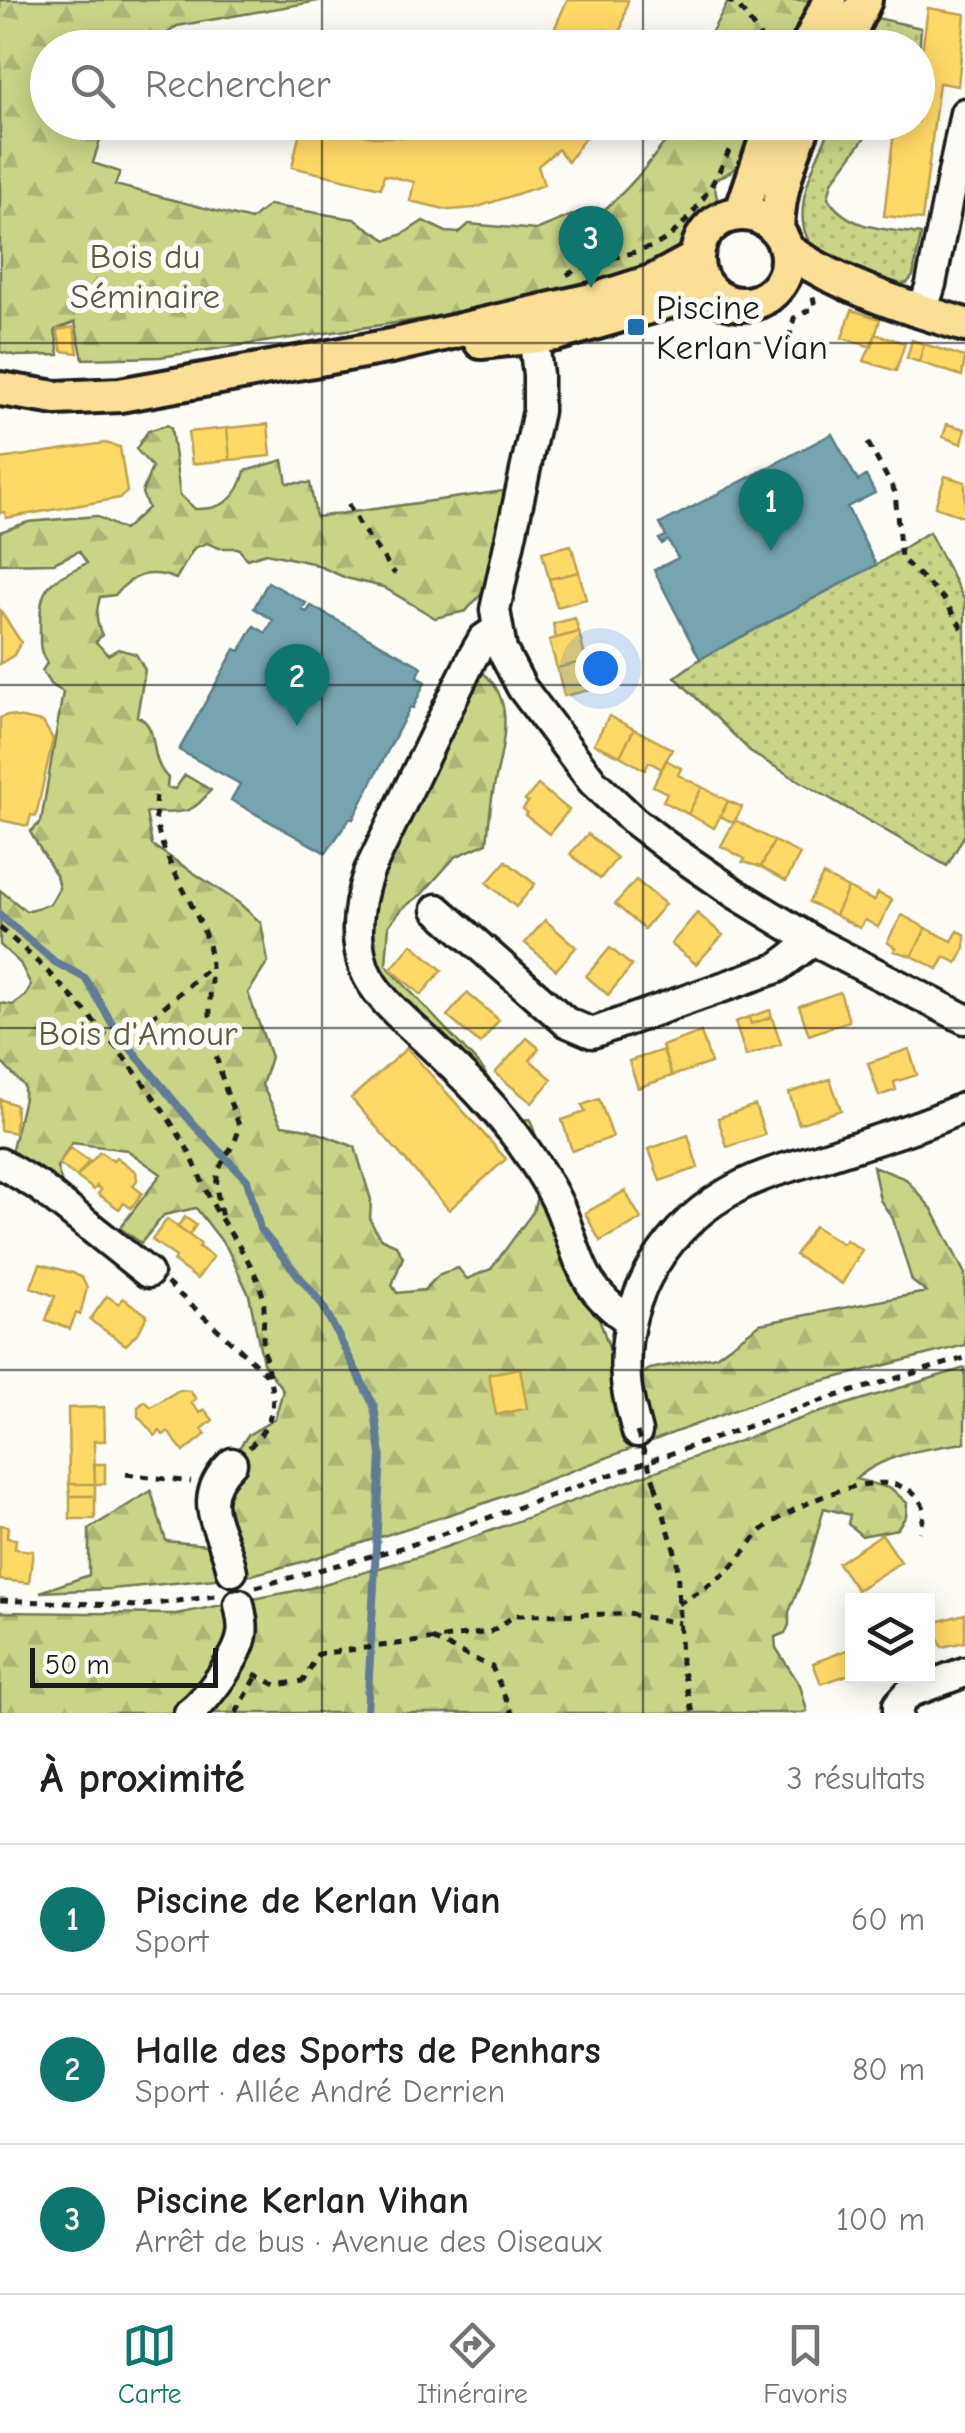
<!DOCTYPE html>
<html lang="fr">
<meta charset="utf-8">
<style>
body{margin:0;font-family:"Comic Neue",sans-serif;background:#f6f6f6;color:#202124}
.controls{position:absolute;right:30px;bottom:30px;display:grid;overflow:hidden;border-radius:0px;box-shadow:0 5px 25px #0003}
.controls button{width:90px;height:90px;display:grid;place-items:center;padding:0;border:0;border-bottom:2px solid #e0e0e0;background:#fff;color:#202124;font:50px sans-serif}
.scale{position:absolute;left:30px;bottom:25px;width:188px;box-sizing:border-box;padding-left:10px;border:5px solid #1c1c1c;border-top:0;font-size:28px;line-height:35px;white-space:nowrap;color:#1c1c1c;-webkit-text-stroke:8px #fdfcf7;paint-order:stroke}
.you{position:absolute;left:600px;top:668px;width:35px;height:35px;margin:-25px;border:8px solid #fff;border-radius:50%;background:#1a73e8;box-shadow:0 0 0 15px #1a73e833}
.badge{display:grid;place-items:center;width:65px;height:65px;border-radius:50%;background:#0f766e;color:#fff;font-size:32px;font-weight:700}
.pin{position:absolute;translate:-50% -82px;filter:drop-shadow(0 2px 5px #0008)}
.pin::after{content:'';position:absolute;top:52px;width:35px;height:30px;background:inherit;clip-path:polygon(0 0,100% 0,50% 100%)}
.list{margin:0;padding:0;list-style:none}
h2{display:flex;justify-content:space-between;align-items:center;height:130px;margin:0;padding:0 40px;font-size:42px}
h2 small{font-size:32px;font-weight:400;color:#757577}
.list li{display:grid;grid-template-columns:65px 1fr auto;gap:30px;align-items:center;box-sizing:border-box;height:150px;padding:0 40px;border-top:2px solid #e0e0e0}
.list b{display:block;font-size:38px;white-space:nowrap}
.list p{margin:0;font-size:32px;white-space:nowrap;color:#757577}
.list em{font-size:32px;font-style:normal;color:#757577}
.icon{flex:none;width:55px;height:55px;fill:none;stroke:currentColor;stroke-width:2;stroke-linecap:round;stroke-linejoin:round}
.map{position:relative;flex:none;width:965px;height:1713px;overflow:hidden}
.search{position:absolute;background:#fff;box-shadow:0 5px 25px #0003;left:30px;right:30px;top:30px;height:110px;display:flex;align-items:center;gap:25px;box-sizing:border-box;padding:0 35px;border-radius:55px;color:#757577;font-size:38px}
.sheet{height:580px;background:#fff}
nav{display:flex;justify-content:space-around;align-items:center;box-sizing:border-box;height:140px;border-top:2px solid #e0e0e0;background:#fff;font-size:28px;color:#757577}
nav a{display:grid;justify-items:center;gap:5px}
nav .on{color:#0f766e}
.map>svg:first-child{display:block}
.grass{fill:url(#grass-dots);stroke:#727852;stroke-width:2.5}
.forest{fill:url(#forest-firs);stroke:#727852;stroke-width:2.5}
.homes{fill:#ffd966;stroke:#bba050;stroke-width:2.5}
.public{fill:#76a5af;stroke:#5b7c83;stroke-width:2.5}
.lines{fill:none;stroke-linecap:round;stroke-linejoin:round}
.stream{stroke:#627c97;stroke-width:8}
.minor-casing{stroke:#1c1c1c;stroke-width:35}
.major-casing{stroke:#1c1c1c;stroke-width:40}
.path{stroke:#1c1c1c;stroke-width:5;stroke-dasharray:8 8;stroke-linecap:butt}
.minor{stroke:#fdfcf7;stroke-width:28}
.major{stroke:#fbdf96;stroke-width:32}
.path-bridge{stroke:#1c1c1c;stroke-width:5;stroke-dasharray:8 8;stroke-linecap:butt}
.grid{fill:none;stroke:#1c1c1c;stroke-width:2.5;stroke-opacity:0.55}
.poi-dot{fill:#1f6fb2;stroke:#fdfcf7;stroke-width:4}
.labels{text-anchor:middle;stroke-width:10;stroke-linejoin:round;paint-order:stroke}
.park-label{font-size:35px;fill:#595c41;stroke:#fdfcf7}
.poi-label{font-size:35px;fill:#1c1c1c;stroke:#fdfcf7;text-anchor:start}
</style>
<div class="map">
<svg width="965" height="1713" viewBox="0 0 965 1713">
<defs>
<pattern id="grass-dots" width="8" height="8" patternUnits="userSpaceOnUse" patternTransform="scale(2.5)"><rect width="8" height="8" fill="#c9d487"/><path d="M2 2h.1M6 6h.1" fill="none" stroke="#acb574" stroke-width="1.8" stroke-linecap="round"/></pattern>
<pattern id="forest-firs" width="22" height="20" patternUnits="userSpaceOnUse" patternTransform="scale(2.5)"><rect width="22" height="20" fill="#c9d487"/><path d="M5 1l3.5 6h-7zM16 11l3.5 6h-7z" fill="#acb574"/></pattern>
</defs>
<rect width="100%" height="100%" fill="#fdfcf7"/>
<filter id="ink" filterUnits="userSpaceOnUse"><feTurbulence type="fractalNoise" baseFrequency=".01" numOctaves="2"/><feDisplacementMap in="SourceGraphic" scale="20" xChannelSelector="R" yChannelSelector="G"/><feConvolveMatrix kernelMatrix="1 2 1 2 8 2 1 2 1" color-interpolation-filters="sRGB"/></filter>
<g filter="url(#ink)">
<!-- grass -->
<path class="grass" d="M 868,16 L 921,28 L 918,68 L 918,48 L 856,48 Z
M 833,123 L 891,123 L 890,130 L 869,132 L 832,182 L 828,198 C 848,230 886,229 921,234 L 913,276 L 907,283 L 901,284 C 879,276 837,267 820,254 C 781,223 817,158 833,123 Z
M 929,532 L 965,601 L 965,834 L 947,866 L 753,754 L 675,677 L 700,659 L 876,565 Z"/>
<!-- forest -->
<path class="forest" d="M 0,0 L 324,0 L 177,26 L 149,47 L 48,48 L 48,122 L 105,123 L 93,163 L 120,172 L 115,185 L 251,220 L 269,205 L 354,219 L 387,240 L 403,234 L 423,221 L 446,232 L 459,233 L 469,224 L 536,230 L 572,215 L 589,222 C 627,194 652,160 679,123 L 764,123 C 751,152 744,169 713,180 L 717,198 L 685,254 L 659,265 L 589,283 L 569,294 L 499,308 L 160,357 L 83,359 L 75,322 L 55,330 L 59,355 L 17,356 L 0,352 Z
M 729,0 L 812,0 L 789,47 L 703,48 Z
M 167,425 L 171,428 L 180,495 L 195,509 C 223,510 239,498 245,471 L 283,460 L 287,483 L 310,483 L 316,517 L 511,490 L 490,584 L 466,611 L 435,618 L 383,587 L 346,578 L 312,563 L 266,553 L 247,559 L 238,548 L 219,548 L 207,543 L 194,548 L 176,579 C 151,569 132,574 115,595 L 100,597 C 96,612 95,621 102,635 L 96,642 L 108,655 L 118,649 L 136,654 L 145,670 L 137,716 C 162,728 146,756 168,778 L 167,787 L 175,789 L 185,775 L 211,790 C 189,819 179,811 146,813 L 152,845 L 239,903 L 261,923 L 268,962 L 248,993 L 271,1057 L 262,1085 L 282,1125 L 308,1129 L 355,1147 L 371,1200 L 370,1220 L 380,1238 L 396,1245 L 403,1257 L 392,1285 L 397,1293 L 424,1290 L 440,1274 L 458,1268 L 467,1279 L 491,1269 L 533,1212 L 537,1197 L 522,1168 L 417,1045 L 355,981 L 342,941 L 342,921 L 473,666 C 520,693 503,744 494,787 C 490,806 489,824 487,843 L 455,857 L 422,894 L 403,908 L 389,925 L 386,965 L 483,1069 L 510,1121 L 530,1119 L 610,1350 L 620,1370 L 622,1386 L 650,1369 L 716,1356 L 760,1324 L 926,1292 L 912,1281 L 893,1219 L 880,1200 L 873,1166 L 906,1179 L 932,1209 L 965,1274 L 965,1345 L 791,1389 L 488,1502 L 306,1561 L 247,1576 L 111,1589 L 40,1592 L 89,1575 L 89,1529 L 151,1491 L 166,1541 L 218,1546 L 221,1511 L 237,1470 L 232,1458 L 248,1435 L 275,1419 L 283,1390 L 263,1363 L 249,1295 L 227,1248 L 196,1208 L 164,1215 L 141,1243 L 120,1228 L 161,1174 L 127,1150 L 72,1143 L 57,1167 L 65,1194 L 10,1158 L 24,1098 L 24,1086 L 0,1061 L 0,1003 L 13,1005 L 25,996 L 31,985 L 20,963 L 0,945 L 0,890 L 26,911 L 50,904 L 59,888 L 56,875 L 30,832 L 41,822 L 63,692 L 50,684 L 42,671 L 47,663 C 39,651 40,644 40,631 C 40,584 46,584 87,563 L 79,551 L 54,563 L 0,564 L 0,532 L 28,522 L 96,516 L 124,530 L 148,508 L 142,493 L 152,467 L 136,449 L 148,431 Z
M 965,1368 L 965,1443 C 928,1448 884,1454 856,1479 L 892,1489 L 907,1503 L 906,1516 L 897,1529 L 862,1536 L 848,1524 L 850,1515 L 824,1508 L 809,1563 L 789,1612 L 789,1625 L 785,1633 L 775,1637 L 776,1648 L 800,1685 L 807,1711 L 802,1713 L 0,1713 L 0,1612 L 176,1614 L 310,1588 L 421,1556 L 811,1415 Z"/>
<!-- homes -->
<path class="homes" d="M 567,0 L 628,0 L 620,34 L 603,30 L 599,48 L 540,48 L 551,37 Z
M 928,8 L 965,14 L 958,86 L 939,83 L 922,220 L 884,216 L 895,122 L 918,122 L 918,81 Z
M 302,122 L 373,137 L 412,137 L 450,122 L 596,122 L 568,162 L 558,149 L 538,166 L 544,185 L 475,208 L 449,210 L 410,201 L 414,182 L 384,175 L 381,188 L 292,167 Z
M 852,310 L 880,319 L 872,347 L 842,338 Z
M 74,327 L 78,353 L 62,351 L 57,330 Z
M 876,334 L 905,343 L 896,371 L 864,361 Z
M 912,340 L 924,344 L 919,362 L 907,358 Z
M 924,344 L 965,357 L 962,376 L 919,362 Z
M 268,424 L 271,456 L 230,460 L 227,428 Z
M 947,424 L 965,429 L 962,444 L 943,437 Z
M 227,428 L 230,460 L 192,464 L 188,432 Z
M 105,443 L 120,447 L 127,492 L 120,498 L 6,518 L 5,512 L 0,513 L 0,459 Z
M 945,476 L 965,482 L 965,517 L 935,507 Z
M 571,545 L 579,572 L 549,579 L 542,552 Z
M 579,572 L 586,599 L 557,607 L 549,579 Z
M 0,610 L 21,642 L 14,655 L 0,664 Z
M 575,618 L 579,632 L 556,638 L 553,624 Z
M 579,632 L 586,661 L 557,668 L 549,640 Z
M 586,661 L 594,689 L 564,696 L 557,668 Z
M 7,715 L 43,722 L 53,739 L 36,816 L 31,815 L 28,826 L 0,820 L 0,718 Z
M 609,716 L 634,729 L 620,756 L 594,744 Z
M 634,729 L 672,749 L 662,769 L 649,762 L 645,770 L 620,756 Z
M 666,760 L 681,768 L 678,775 L 702,787 L 688,814 L 663,801 L 667,793 L 653,786 Z
M 538,785 L 569,810 L 549,834 L 525,815 L 527,813 L 523,809 L 528,802 L 525,800 Z
M 702,787 L 728,801 L 714,828 L 688,814 Z
M 728,801 L 742,807 L 734,823 L 720,816 Z
M 735,820 L 774,841 L 761,867 L 743,862 L 745,859 L 721,846 Z
M 588,834 L 617,858 L 600,879 L 570,854 Z
M 774,841 L 800,854 L 786,881 L 761,867 Z
M 506,861 L 535,884 L 516,907 L 487,883 Z
M 823,875 L 848,888 L 835,915 L 809,902 Z
M 636,880 L 665,904 L 644,929 L 615,904 Z
M 848,888 L 874,901 L 878,893 L 892,900 L 878,927 L 865,920 L 860,928 L 835,915 Z
M 697,913 L 723,935 L 696,964 L 671,944 Z
M 902,915 L 926,928 L 912,956 L 894,951 L 896,948 L 887,942 Z
M 545,920 L 576,947 L 556,970 L 525,943 Z
M 926,928 L 952,941 L 958,931 L 965,934 L 965,948 L 957,963 L 945,957 L 938,969 L 912,956 Z
M 412,944 L 442,970 L 421,995 L 391,969 Z
M 610,948 L 632,966 L 608,995 L 586,976 Z
M 840,992 L 849,1021 L 809,1035 L 799,1006 Z
M 467,993 L 499,1020 L 480,1044 L 447,1016 Z
M 770,1010 L 772,1017 L 751,1024 L 749,1017 Z
M 749,1017 L 751,1024 L 772,1017 L 781,1044 L 746,1056 L 735,1022 Z
M 701,1032 L 711,1063 L 672,1076 L 662,1046 Z
M 527,1038 L 539,1048 L 530,1060 L 552,1079 L 532,1103 L 495,1073 Z
M 407,1048 L 506,1159 L 449,1210 L 351,1098 Z
M 909,1049 L 917,1075 L 894,1082 L 896,1090 L 879,1096 L 868,1063 Z
M 663,1050 L 672,1076 L 638,1088 L 629,1061 Z
M 830,1079 L 841,1110 L 799,1124 L 789,1093 Z
M 0,1099 L 16,1105 L 15,1133 L 0,1130 Z
M 599,1099 L 613,1137 L 572,1151 L 562,1120 L 585,1112 L 582,1105 Z
M 755,1105 L 765,1135 L 727,1147 L 718,1118 Z
M 688,1135 L 698,1168 L 660,1181 L 649,1149 Z
M 70,1148 L 89,1161 L 77,1177 L 59,1164 Z
M 100,1152 L 113,1161 L 116,1157 L 136,1172 L 137,1180 L 133,1186 L 142,1193 L 131,1208 L 124,1203 L 119,1209 L 98,1194 L 101,1190 L 97,1186 L 94,1190 L 77,1177 Z
M 625,1191 L 641,1219 L 600,1241 L 585,1213 Z
M 185,1217 L 196,1225 L 189,1235 L 177,1227 Z
M 167,1219 L 201,1244 L 199,1247 L 213,1257 L 197,1279 L 173,1261 L 176,1257 L 152,1240 Z
M 814,1226 L 843,1244 L 846,1240 L 862,1250 L 842,1284 L 795,1255 Z
M 40,1264 L 73,1273 L 82,1278 L 87,1288 L 80,1315 L 76,1313 L 70,1329 L 46,1320 L 55,1296 L 31,1287 Z
M 107,1296 L 119,1304 L 123,1298 L 147,1315 L 140,1330 L 126,1345 L 90,1320 Z
M 520,1368 L 527,1408 L 496,1415 L 489,1374 Z
M 179,1390 L 190,1391 L 196,1399 L 191,1403 L 200,1413 L 204,1409 L 213,1420 L 202,1429 L 206,1434 L 184,1452 L 168,1432 L 163,1435 L 160,1431 L 155,1436 L 138,1416 L 138,1407 L 145,1401 L 151,1407 Z
M 104,1407 L 105,1441 L 94,1441 L 95,1484 L 69,1484 L 68,1408 Z
M 94,1464 L 105,1464 L 105,1484 L 95,1484 Z
M 69,1484 L 95,1484 L 95,1496 L 70,1496 Z
M 70,1496 L 95,1496 L 95,1519 L 70,1519 Z
M 0,1525 L 8,1526 L 7,1538 L 16,1539 L 15,1549 L 33,1551 L 29,1583 L 0,1580 Z
M 882,1534 L 901,1562 L 857,1590 L 838,1563 Z
M 965,1614 L 965,1642 L 942,1647 L 932,1623 Z
M 852,1648 L 852,1676 L 859,1676 L 851,1678 L 850,1674 L 821,1684 L 813,1663 Z"/>
<!-- public -->
<path class="public" d="M 832,434 L 858,481 L 866,476 L 875,493 L 847,507 L 876,565 L 700,659 L 654,570 L 678,558 L 668,540 L 662,544 L 659,539 L 666,536 L 660,524 Z
M 268,582 L 306,603 L 302,610 L 307,612 L 311,606 L 422,667 L 417,677 L 425,682 L 413,708 L 410,707 L 353,819 L 350,818 L 326,853 L 231,800 L 240,784 L 179,750 L 235,649 L 240,651 L 254,626 L 266,633 L 273,620 L 254,608 Z"/>
<g class="lines">
<!-- stream -->
<path class="stream" d="M 0,915 L 55,962 L 85,978 L 118,1033 L 193,1124 L 247,1180 L 260,1229 L 322,1304 L 374,1406 L 381,1455 L 367,1713"/>
<defs>
<path id="minor" d="M 922,312 L 931,284 L 965,113
M 531,317 L 538,375 L 538,411 L 495,610 L 502,650 L 522,688 L 593,782 L 633,820 L 668,847 L 736,894 L 813,941 L 965,1019
M 496,630 L 483,639 L 472,658 L 369,871 C 358,902 353,935 364,968 C 375,997 406,1021 428,1042 C 460,1073 495,1106 521,1143 C 535,1163 550,1185 560,1208 C 581,1260 579,1287 630,1321
M 437,909 L 566,1022 L 592,1033 L 777,968 L 813,941
M 0,1163 L 40,1187 L 148,1273
M 637,1432 C 633,1415 627,1398 626,1380 C 620,1297 667,1223 740,1186 C 765,1173 793,1166 820,1158 C 869,1142 918,1128 965,1107
M 232,1463 C 192,1502 223,1527 232,1571
M 189,1713 C 206,1701 239,1656 242,1635 C 244,1625 241,1614 239,1604
M 898,1713 L 898,1705 L 909,1693 L 965,1672"/>
<path id="major" d="M 807,48 L 830,0
M 842,48 L 865,0
M697 259a45 45 0 1 1 90 0a45 45 0 1 1-90 0Z
M 741,214 L 772,122
M 777,230 C 778,191 790,158 805,122
M 787,250 C 842,287 902,306 965,325
M 481,342 L 556,334 L 708,290
M 0,389 L 56,398 L 120,395 L 391,346 L 604,297 L 654,281 L 696,258"/>
</defs>
<!-- minor casing -->
<use href="#minor" class="minor-casing"/>
<!-- major casing -->
<use href="#major" class="major-casing"/>
<!-- path -->
<path class="path" d="M 727,0 L 739,7 L 768,48
M 567,275 C 589,261 622,257 648,248 C 685,236 716,182 730,148
M 789,339 L 794,318 L 815,307 L 813,296
M 868,443 L 895,492 L 901,558 L 943,598 L 965,633
M 348,504 L 359,524 L 395,574
M 156,796 C 148,843 192,895 206,938 C 215,965 209,987 210,1014 C 213,1053 224,1089 239,1125 C 238,1143 225,1154 219,1170 C 213,1185 220,1204 222,1219
M 0,928 C 68,986 131,1059 179,1135 C 195,1159 202,1186 216,1210 C 232,1239 255,1263 263,1297 C 266,1315 261,1333 264,1350 C 272,1396 284,1411 249,1448
M 115,1049 L 211,966
M 167,1283 L 270,1377
M 126,1474 L 191,1482
M 655,1484 L 677,1559 L 681,1663 L 693,1713
M 256,1587 L 408,1546 L 826,1399 L 965,1358
M 0,1600 L 138,1606 L 216,1596
M 678,1604 C 695,1593 715,1583 730,1569 C 743,1556 752,1538 766,1527 C 799,1503 904,1451 925,1511 L 920,1532
M 432,1639 L 492,1667 L 512,1713
M 254,1674 L 276,1685 L 303,1681 L 318,1654 L 490,1632 L 516,1615 L 628,1614 L 680,1623
M 236,1713 L 256,1678"/>
<!-- minor -->
<use href="#minor" class="minor"/>
<!-- major -->
<use href="#major" class="major"/>
<!-- path-bridge -->
<path class="path-bridge" d="M 637,1432 L 655,1484"/>
</g>
</g>
<!-- grid -->
<path class="grid" d="M 322,0 L 322,48M 643,0 L 643,48M 322,122 L 322,1713M 643,122 L 643,1713M 0,343 L 965,343M 0,685 L 965,685M 0,1028 L 965,1028M 0,1370 L 965,1370"/>
<!-- markers -->
<rect class="poi-dot" x="626" y="317" width="20" height="20" rx="5"/>
<g class="labels">
<!-- park labels -->
<g class="park-label">
<text x="145" y="268">Bois du<tspan x="145" dy="40">Séminaire</tspan></text>
<text x="138" y="1045">Bois d'Amour</text>
</g>
<!-- poi labels -->
<g class="poi-label">
<text x="656" y="319">Piscine<tspan x="656" dy="40">Kerlan Vian</tspan></text>
</g>
</g>
</svg>
<div class="controls">
<button><svg class="icon" aria-label="layers" viewBox="0 0 24 24"><path d="M12 4l9 5-9 5-9-5zM3 14l9 5 9-5"/></svg></button>
</div>
<div class="scale">50 m</div>
<div class="you"></div>
<div class="pin badge" style="left:771px;top:551px">1</div>
<div class="pin badge" style="left:297px;top:726px">2</div>
<div class="pin badge" style="left:591px;top:288px">3</div>
<div class="search"><svg class="icon" aria-label="search" viewBox="0 0 24 24"><circle cx="10" cy="10" r="6"/><path d="M15 15l6 6"/></svg>Rechercher</div>
</div>
<section class="sheet">
<h2>À proximité<small>3 résultats</small></h2>
<ul class="list">
<li><span class="badge">1</span><div><b>Piscine de Kerlan Vian</b><p>Sport</p></div><em>60 m</em></li>
<li><span class="badge">2</span><div><b>Halle des Sports de Penhars</b><p>Sport · Allée André Derrien</p></div><em>80 m</em></li>
<li><span class="badge">3</span><div><b>Piscine Kerlan Vihan</b><p>Arrêt de bus · Avenue des Oiseaux</p></div><em>100 m</em></li>
</ul>
</section>
<nav>
<a class="on"><svg class="icon" aria-label="map" viewBox="0 0 24 24"><path d="M3 6l6-2 6 2 6-2v14l-6 2-6-2-6 2zM9 4v14M15 6v14"/></svg>Carte</a>
<a><svg class="icon" aria-label="directions" viewBox="0 0 24 24"><path d="M12 3l9 9-9 9-9-9zM9 14v-3h6M13 9l2 2-2 2"/></svg>Itinéraire</a>
<a><svg class="icon" aria-label="saved" viewBox="0 0 24 24"><path d="M7 4h10v16l-5-4-5 4z"/></svg>Favoris</a>
</nav>
